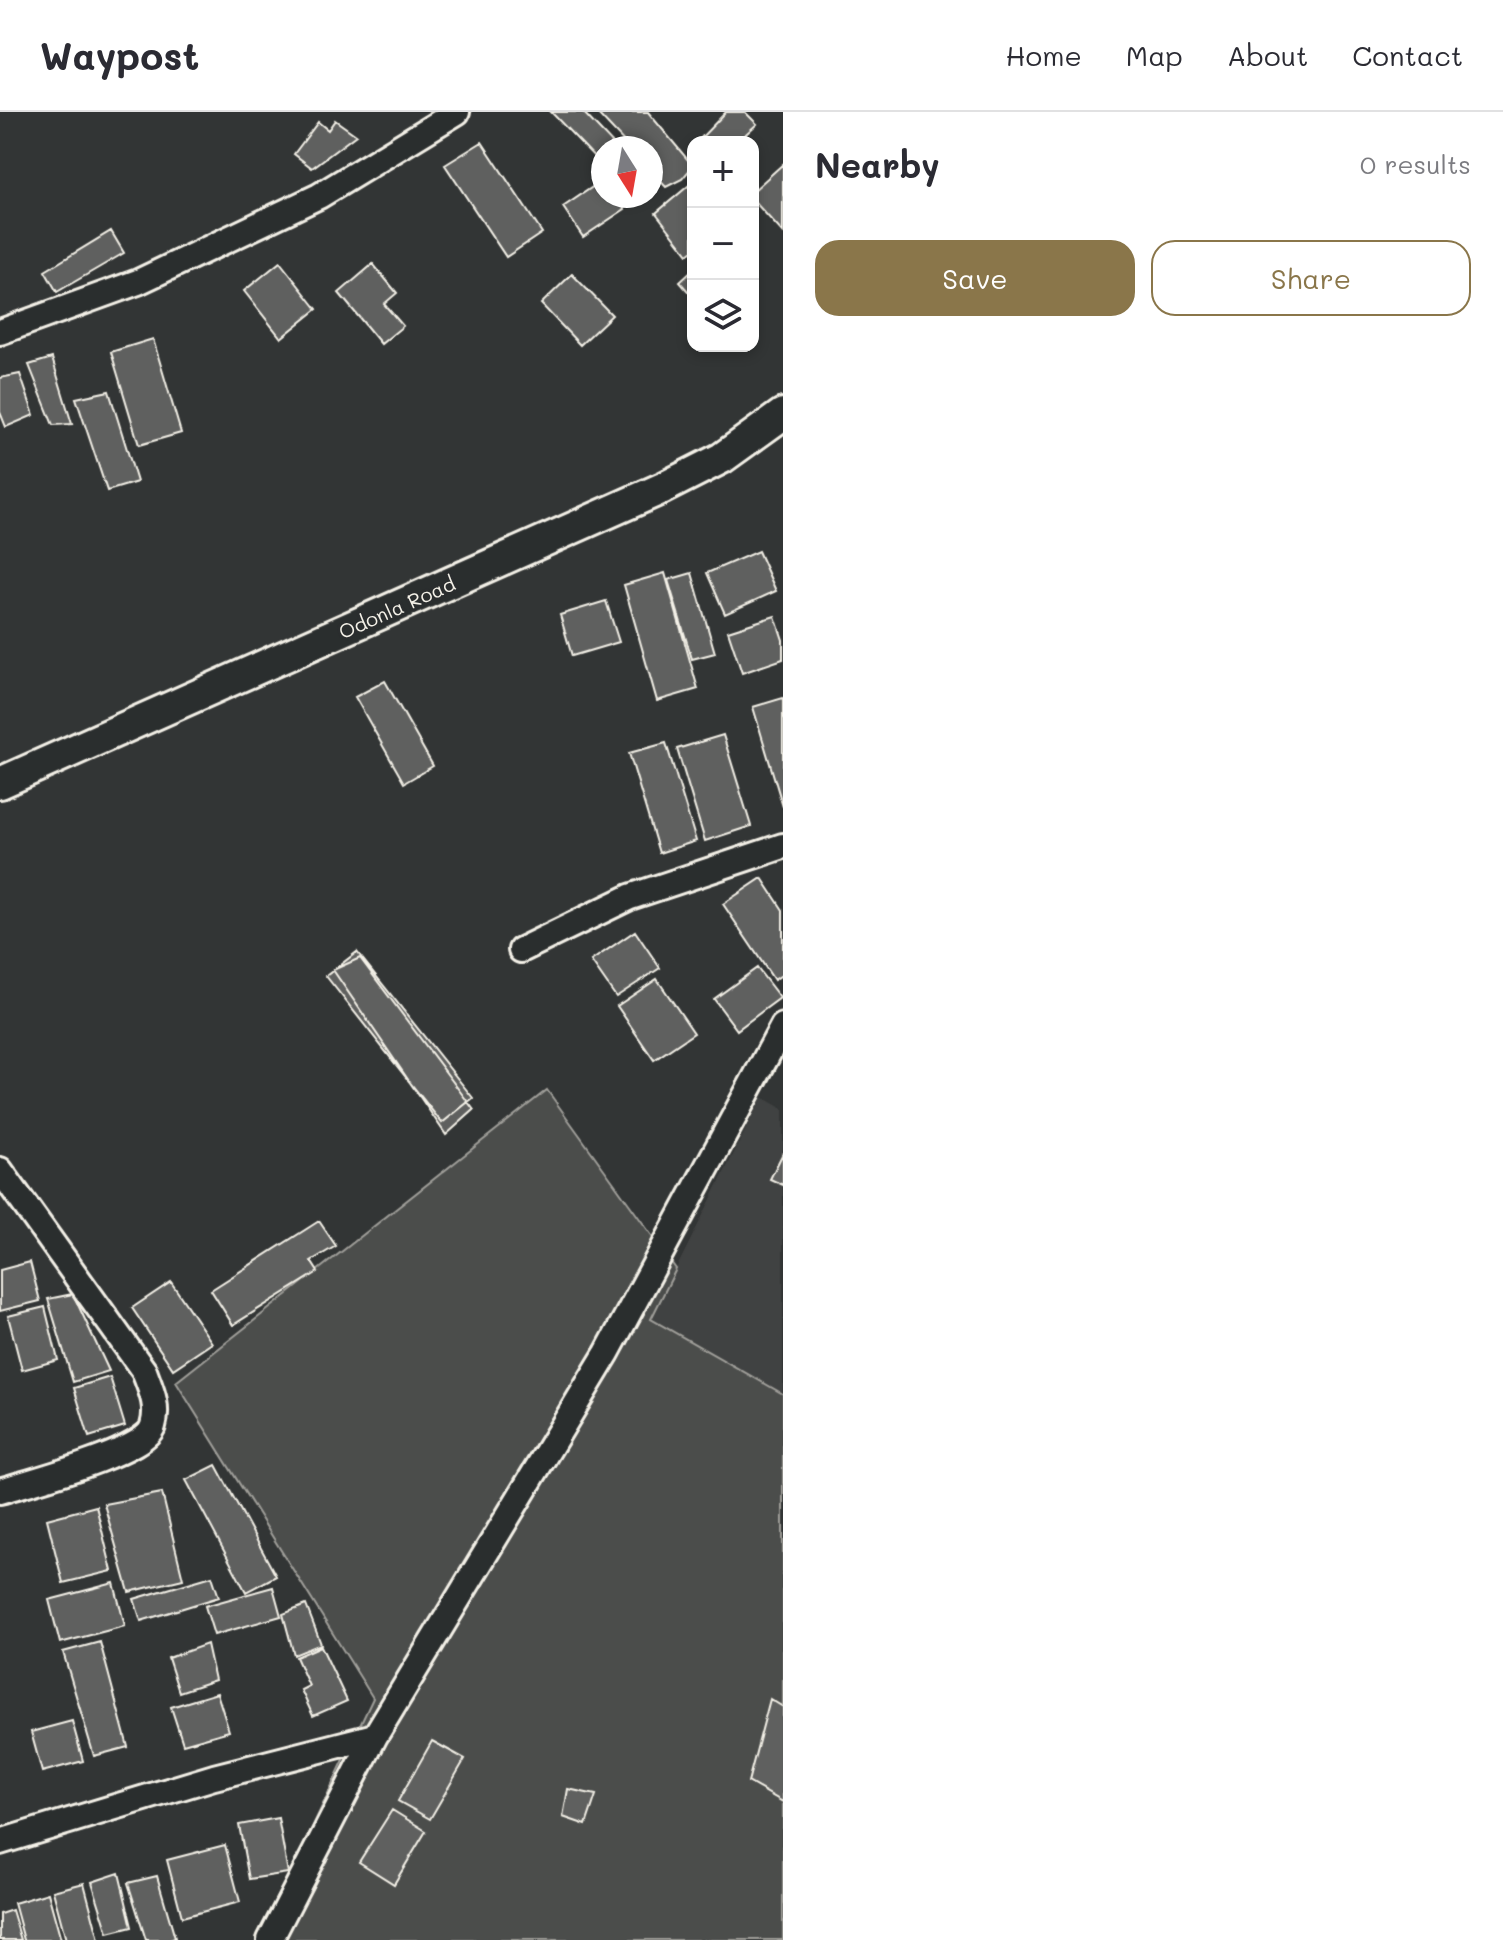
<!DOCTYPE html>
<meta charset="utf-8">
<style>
body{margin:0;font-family:Mali,sans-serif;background:#f2f2f3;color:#2b2b33}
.controls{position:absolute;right:24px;top:24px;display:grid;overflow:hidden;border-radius:16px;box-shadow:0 4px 12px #0003}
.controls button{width:72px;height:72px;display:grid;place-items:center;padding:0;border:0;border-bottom:2px solid #e1e1e2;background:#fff;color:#2b2b33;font:40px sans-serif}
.compass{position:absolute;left:591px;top:24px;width:72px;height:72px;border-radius:50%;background:#fff;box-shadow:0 4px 12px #0003;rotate:169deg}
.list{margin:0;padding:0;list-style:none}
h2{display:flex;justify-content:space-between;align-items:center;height:104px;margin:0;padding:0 32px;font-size:34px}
h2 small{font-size:26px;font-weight:400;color:#7c7c81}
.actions{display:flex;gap:16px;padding:24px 32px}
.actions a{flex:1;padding:18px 0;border:2px solid #8a764a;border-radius:24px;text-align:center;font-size:28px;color:#8a764a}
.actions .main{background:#8a764a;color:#fff}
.icon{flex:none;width:44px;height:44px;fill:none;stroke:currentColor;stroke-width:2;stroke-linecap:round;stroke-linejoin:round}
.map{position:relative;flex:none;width:783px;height:1828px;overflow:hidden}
header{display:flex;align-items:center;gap:48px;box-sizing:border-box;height:112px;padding:0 40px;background:#fff;border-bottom:2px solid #e1e1e2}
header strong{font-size:38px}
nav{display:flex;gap:44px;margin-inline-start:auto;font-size:28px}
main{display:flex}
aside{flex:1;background:#fff}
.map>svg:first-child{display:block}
.built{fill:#404242}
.green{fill:#4b4d4c;stroke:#a09f9a;stroke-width:2}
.building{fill:#5f605f;stroke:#f4f1e8;stroke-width:2}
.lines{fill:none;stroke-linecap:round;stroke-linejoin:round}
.minor-casing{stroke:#f4f1e8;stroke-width:30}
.tertiary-casing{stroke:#f4f1e8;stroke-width:36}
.minor{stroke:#2a2d2e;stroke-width:24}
.tertiary{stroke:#2a2d2e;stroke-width:30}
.labels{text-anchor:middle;stroke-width:6;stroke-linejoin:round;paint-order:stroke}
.street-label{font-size:20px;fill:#f4f1e8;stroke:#2a2d2e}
</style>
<header>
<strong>Waypost</strong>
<nav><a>Home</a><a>Map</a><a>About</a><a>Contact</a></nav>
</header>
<main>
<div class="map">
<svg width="783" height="1828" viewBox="0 0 783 1828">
<rect width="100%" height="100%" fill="#323535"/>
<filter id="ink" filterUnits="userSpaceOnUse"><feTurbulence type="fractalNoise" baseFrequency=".0125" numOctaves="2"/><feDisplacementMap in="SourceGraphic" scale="16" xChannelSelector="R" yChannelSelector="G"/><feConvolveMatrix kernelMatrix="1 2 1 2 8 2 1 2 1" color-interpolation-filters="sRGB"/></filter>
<g filter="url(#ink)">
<!-- built -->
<path class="built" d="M 762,985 L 783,997 L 783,1282 L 651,1207 Z"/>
<!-- green -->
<path class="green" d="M 547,978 L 676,1157 L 651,1207 L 783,1282 L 783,1828 L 259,1828 L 373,1586 L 176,1270 Z"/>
<!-- building -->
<path class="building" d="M 551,0 L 583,0 L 617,36 L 603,36 L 603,54 Z
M 596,0 L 648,0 L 693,54 L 682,67 L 666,75 L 651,59 L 651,36 L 630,36 Z
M 726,0 L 745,0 L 757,12 L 737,30 L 697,30 Z
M 335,8 L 356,23 L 312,56 L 294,42 L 318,10 L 328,18 Z
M 482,30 L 542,121 L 506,145 L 445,53 Z
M 783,52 L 783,121 L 753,88 L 753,79 Z
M 603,68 L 603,84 L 617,84 L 625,97 L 583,125 L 563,95 Z
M 693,70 L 693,138 L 688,142 L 656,101 Z
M 111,119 L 124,141 L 57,180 L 45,159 Z
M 280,150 L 317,197 L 281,226 L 244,179 Z
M 373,152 L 397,181 L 384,192 L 403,214 L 381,232 L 339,181 Z
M 693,158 L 693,185 L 680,170 Z
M 572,162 L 612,203 L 580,233 L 541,192 Z
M 153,227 L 181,321 L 139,333 L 111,240 Z
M 52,246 L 72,312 L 53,313 L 29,253 Z
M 20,262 L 34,303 L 6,315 L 0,300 L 0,266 Z
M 109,279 L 137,370 L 107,379 L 76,286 Z
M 758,439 L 776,479 L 725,502 L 707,461 Z
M 665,461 L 698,577 L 657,589 L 624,473 Z
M 692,461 L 715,541 L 692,547 L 668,468 Z
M 606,489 L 619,530 L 572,544 L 560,503 Z
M 775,504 L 783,528 L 783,547 L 742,561 L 728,519 Z
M 385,569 L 433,654 L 404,671 L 355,585 Z
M 783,586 L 783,695 L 753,595 Z
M 723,623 L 751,714 L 705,729 L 677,637 Z
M 666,631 L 696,729 L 659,741 L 629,641 Z
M 762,766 L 783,798 L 783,862 L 774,868 L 723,792 Z
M 635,819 L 660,856 L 616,885 L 591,849 Z
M 357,840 L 473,986 L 442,1011 L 326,864 Z
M 360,846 L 474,998 L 446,1023 L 333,858 Z
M 757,856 L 780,886 L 737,918 L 714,887 Z
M 657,867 L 694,921 L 654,948 L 617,894 Z
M 783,1041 L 783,1073 L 770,1067 Z
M 319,1109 L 336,1134 L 311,1149 L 318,1160 L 233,1213 L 211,1178 Z
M 30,1150 L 40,1189 L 0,1199 L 0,1158 Z
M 171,1170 L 212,1231 L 173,1257 L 132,1196 Z
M 73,1182 L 109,1259 L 73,1270 L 48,1187 Z
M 45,1195 L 58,1248 L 22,1258 L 8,1204 Z
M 110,1265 L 125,1314 L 89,1325 L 74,1276 Z
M 216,1353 L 276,1464 L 246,1480 L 186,1368 Z
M 162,1381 L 183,1467 L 129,1480 L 104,1392 Z
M 96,1394 L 112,1459 L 63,1471 L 47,1407 Z
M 212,1464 L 219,1485 L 141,1509 L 134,1487 Z
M 114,1471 L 125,1514 L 60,1531 L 49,1488 Z
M 273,1475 L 281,1504 L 214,1523 L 205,1494 Z
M 306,1493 L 321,1532 L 294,1543 L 283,1502 Z
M 100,1530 L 128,1635 L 94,1644 L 63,1540 Z
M 207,1532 L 215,1568 L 179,1580 L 168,1546 Z
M 321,1534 L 347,1589 L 313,1604 L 301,1578 L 309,1574 L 296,1545 Z
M 217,1581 L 229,1619 L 183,1632 L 171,1595 Z
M 770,1587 L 783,1595 L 783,1690 L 748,1670 Z
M 72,1609 L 83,1649 L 42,1660 L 31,1620 Z
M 432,1629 L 465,1647 L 430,1707 L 398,1689 Z
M 568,1677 L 596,1683 L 586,1713 L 563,1705 Z
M 392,1698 L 426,1719 L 394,1772 L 359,1750 Z
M 278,1706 L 288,1761 L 249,1767 L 239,1713 Z
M 225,1733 L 240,1790 L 182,1805 L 167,1748 Z
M 119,1761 L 132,1815 L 108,1821 L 92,1770 Z
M 157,1764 L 175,1826 L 170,1828 L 146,1828 L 128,1771 Z
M 84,1771 L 99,1828 L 66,1828 L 53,1779 Z
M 48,1781 L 61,1828 L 24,1828 L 14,1791 Z
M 12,1798 L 21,1828 L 0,1828 L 0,1802 Z"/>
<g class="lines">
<defs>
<path id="minor" d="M 0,220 L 138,170 L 319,84 L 457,0
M 521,838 L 630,785 L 783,734
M 0,1058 L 144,1259 C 151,1278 159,1294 153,1314 C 145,1340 29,1370 0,1379
M 0,1730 L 214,1665 L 375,1624
M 270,1828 L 375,1624 L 607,1241 L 783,914"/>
<path id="tertiary" d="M 0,671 L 663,376 L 722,346 L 783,302"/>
</defs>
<!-- minor casing -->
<use href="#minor" class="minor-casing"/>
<!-- tertiary casing -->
<use href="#tertiary" class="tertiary-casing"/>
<!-- minor -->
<use href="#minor" class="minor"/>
<!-- tertiary -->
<use href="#tertiary" class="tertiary"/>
</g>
</g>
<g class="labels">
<!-- street labels -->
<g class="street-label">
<text transform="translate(397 496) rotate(-24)" y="7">Odonla Road</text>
</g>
</g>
</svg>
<div class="controls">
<button>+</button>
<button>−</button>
<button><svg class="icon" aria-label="layers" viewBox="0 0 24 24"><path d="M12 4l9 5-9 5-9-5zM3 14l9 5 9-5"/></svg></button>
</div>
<svg class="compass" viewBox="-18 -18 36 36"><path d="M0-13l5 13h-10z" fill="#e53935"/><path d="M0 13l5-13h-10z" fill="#7c7c81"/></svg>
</div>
<aside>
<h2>Nearby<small>0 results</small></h2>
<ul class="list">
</ul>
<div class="actions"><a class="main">Save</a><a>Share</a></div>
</aside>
</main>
